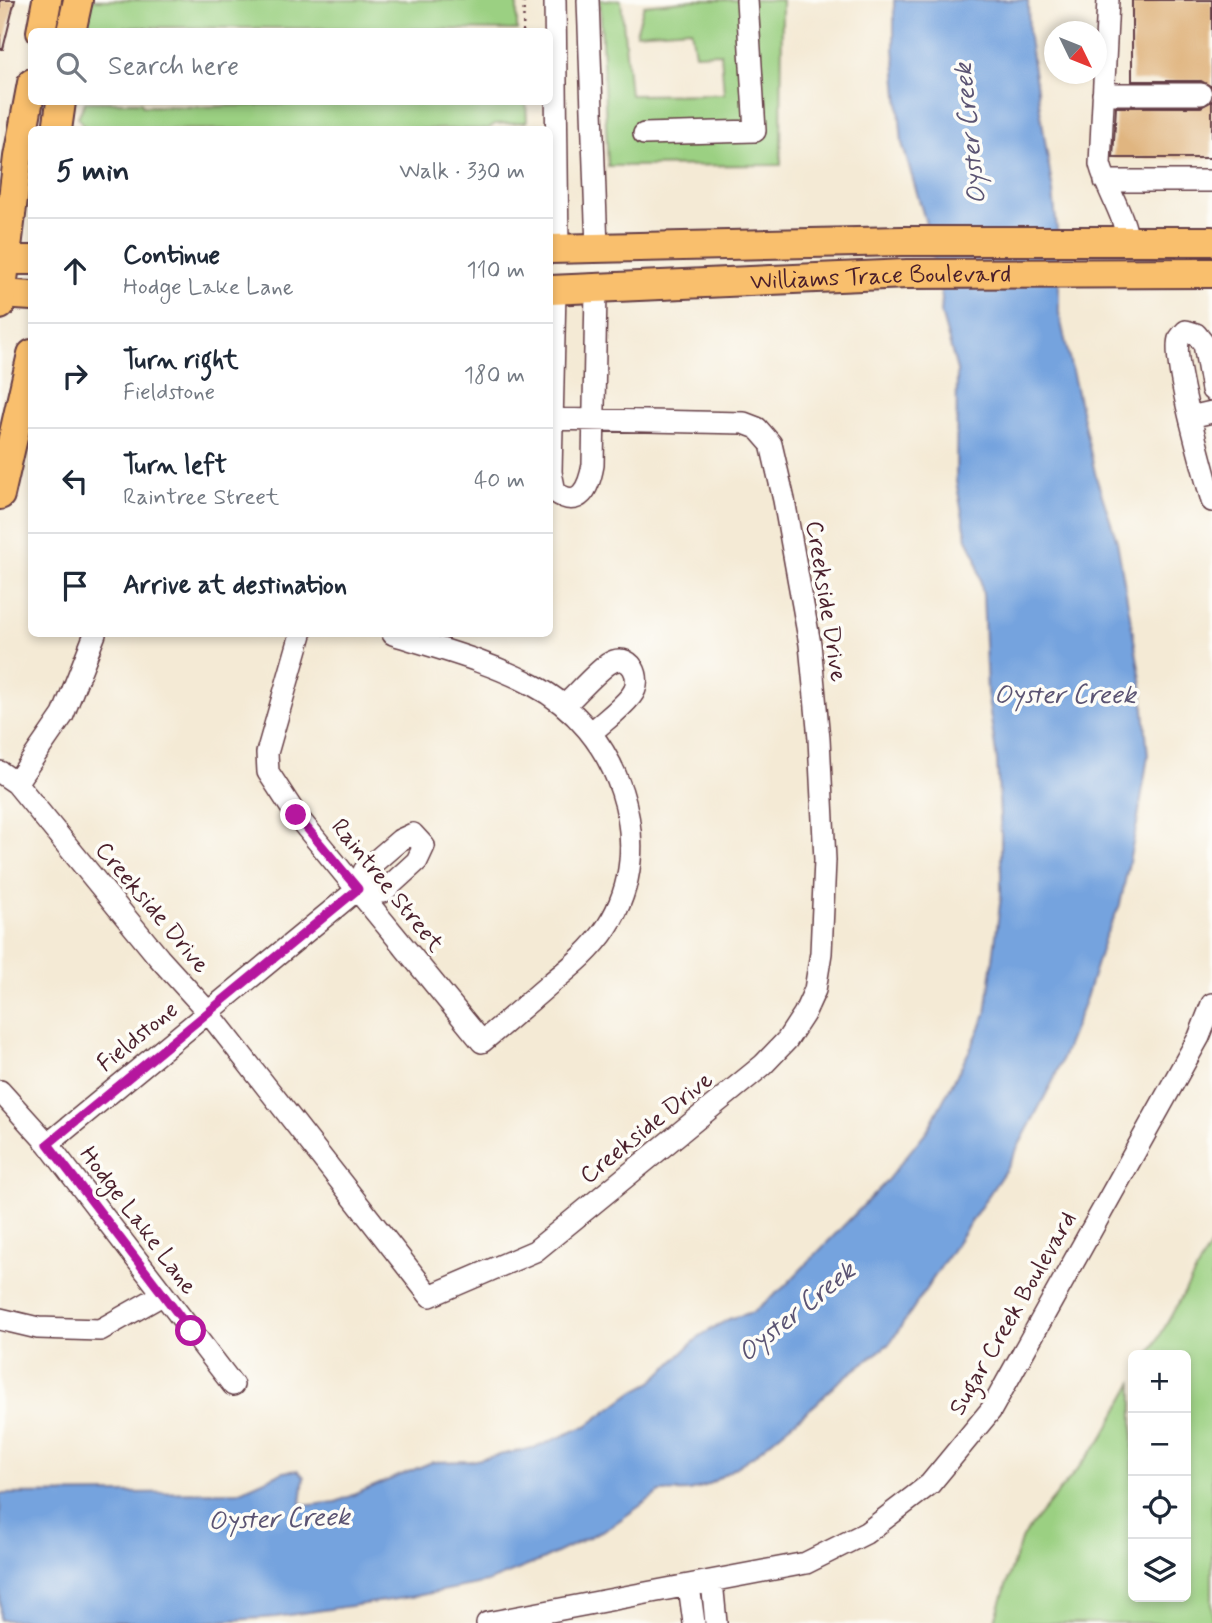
<!DOCTYPE html>
<meta charset="utf-8">
<style>
body{margin:0;font-family:Mynerve,sans-serif;background:#f6f6f7;color:#1f2937}
.controls{position:absolute;right:21px;bottom:21px;display:grid;overflow:hidden;border-radius:10px;box-shadow:0 4px 10px #0003}
.controls button{width:63px;height:63px;display:grid;place-items:center;padding:0;border:0;border-bottom:2px solid #e0e1e3;background:#fff;color:#1f2937;font:35px sans-serif}
.compass{position:absolute;left:1044px;top:21px;width:63px;height:63px;border-radius:50%;background:#fff;box-shadow:0 4px 10px #0003;rotate:133deg}
.stop{position:absolute;width:21px;height:21px;margin:-16px;border:5px solid #b5179e;border-radius:50%;background:#fff}
.stop.end{background:#b5179e;border-color:#fff;box-shadow:0 2px 7px #0008}
.list{margin:0;padding:0;list-style:none}
h2{display:flex;justify-content:space-between;align-items:center;height:91px;margin:0;padding:0 28px;font-size:30px}
h2 small{font-size:23px;font-weight:400;color:#747a83}
.list li{display:grid;grid-template-columns:46px 1fr auto;gap:21px;align-items:center;box-sizing:border-box;height:105px;padding:0 28px;border-top:2px solid #e0e1e3}
.list b{display:block;font-size:26px;white-space:nowrap}
.list p{margin:0;font-size:23px;white-space:nowrap;color:#747a83}
.list em{font-size:23px;font-style:normal;color:#747a83}
.icon{flex:none;width:38px;height:38px;fill:none;stroke:currentColor;stroke-width:2;stroke-linecap:round;stroke-linejoin:round}
.map{position:relative;flex:none;width:1212px;height:1623px;overflow:hidden}
.search{position:absolute;background:#fff;box-shadow:0 4px 10px #0003;left:28px;top:28px;width:525px;height:77px;display:flex;align-items:center;gap:18px;box-sizing:border-box;padding:0 24px;border-radius:10px;color:#747a83;font-size:26px}
.panel{position:absolute;background:#fff;box-shadow:0 4px 10px #0003;left:28px;top:126px;width:525px;height:511px;border-radius:10px}
.map>svg:first-child{display:block}
.green{fill:#9bd082;stroke:#727856;stroke-width:2}
.water{fill:#75a3de;stroke:#606184;stroke-width:2}
.building{fill:#e0b580}
.lines{fill:none;stroke-linecap:round;stroke-linejoin:round}
.minor-casing{stroke:#643d44;stroke-width:24}
.major-casing{stroke:#643d44;stroke-width:32}
.path{stroke:#643d44;stroke-width:2.5;stroke-dasharray:2 5;stroke-linecap:butt}
.minor{stroke:#fff;stroke-width:21}
.major{stroke:#f9bf6d;stroke-width:28}
.route{stroke:#b5179e;stroke-width:9}
.labels{text-anchor:middle;stroke-width:7;stroke-linejoin:round;paint-order:stroke}
.street-label{font-size:24px;fill:#4a1f2b;stroke:#fdfcf7}
.water-label{font-size:26px;font-style:italic;fill:#5b5473;stroke:#fdfcf7}
</style>
<div class="map">
<svg width="1212" height="1623" viewBox="0 0 1212 1623">
<rect width="100%" height="100%" fill="#fdfcf7"/>
<filter id="ink" filterUnits="userSpaceOnUse"><feTurbulence type="fractalNoise" baseFrequency=".0143" numOctaves="2"/><feDisplacementMap in="SourceGraphic" scale="14" xChannelSelector="R" yChannelSelector="G"/><feConvolveMatrix kernelMatrix="1 2 1 2 8 2 1 2 1" color-interpolation-filters="sRGB"/></filter>
<filter id="wash" filterUnits="userSpaceOnUse"><feTurbulence type="fractalNoise" baseFrequency=".00686" numOctaves="4" result="noise"/><feDisplacementMap in="SourceGraphic" scale="28" xChannelSelector="R" yChannelSelector="G"/><feGaussianBlur stdDeviation="1.57" result="paint"/><feColorMatrix in="noise" values="0 0 0 0 0 0 0 0 0 0 0 0 0 0 0 0 0 1.4 0 .05"/><feComposite in="paint" operator="in"/></filter>
<g filter="url(#wash)">
<rect width="100%" height="100%" fill="#f4ead5"/>
<!-- green -->
<path class="green" d="M 85,0 L 517,0 L 517,30 L 124,27 L 123,31 L 81,32 Z
M 600,0 L 621,0 L 630,95 L 724,94 L 721,53 L 695,54 L 691,29 L 636,33 L 644,5 L 693,0 L 782,0 L 781,165 L 608,166 Z
M 85,102 L 141,102 L 143,106 L 198,107 L 361,102 L 526,102 L 527,122 L 495,124 L 488,129 L 86,130 L 78,117 Z
M 1212,1243 L 1212,1623 L 994,1623 L 1022,1537 L 1102,1439 L 1133,1383 L 1133,1597 L 1186,1597 L 1186,1355 L 1149,1355 Z"/>
<!-- water -->
<path class="water" d="M 894,0 L 1028,0 L 1029,38 L 1053,192 L 1059,249 L 1059,313 L 1096,477 L 1117,541 L 1142,685 L 1148,756 L 1137,824 L 1120,905 L 1105,937 L 1086,998 L 1054,1079 L 1008,1166 L 890,1343 L 837,1383 L 816,1404 L 753,1456 L 708,1485 L 689,1491 L 660,1492 L 610,1527 L 540,1561 L 487,1582 L 411,1597 L 276,1617 L 193,1623 L 0,1620 L 0,1494 L 238,1492 L 283,1472 L 298,1470 L 304,1477 L 301,1504 L 311,1505 L 336,1502 L 432,1462 L 471,1461 L 537,1447 L 588,1425 L 631,1393 L 652,1382 L 700,1336 L 729,1319 L 753,1312 L 784,1287 L 884,1184 L 928,1129 L 972,1046 L 986,1014 L 1001,896 L 1001,835 L 997,761 L 987,692 L 983,595 L 976,557 L 967,539 L 956,481 L 957,370 L 941,313 L 942,298 L 925,220 L 902,143 L 894,48 Z"/>
<g id="blocks">
<!-- building -->
<path class="building" d="M 0,0 L 15,0 L 3,49 L 0,49 Z
M 1132,0 L 1212,0 L 1212,87 L 1201,81 L 1132,81 Z
M 1212,101 L 1212,158 L 1113,158 L 1116,107 L 1201,107 Z"/>
</g>
</g>
<g filter="url(#ink)">
<use href="#blocks" fill-opacity="0" stroke="#643d44" stroke-width="2"/>
<g class="lines">
<defs>
<path id="minor" d="M 555,0 L 558,249
M 588,0 L 597,248
M 1108,0 L 1100,164 C 1107,191 1124,213 1128,242
M 1103,94 L 1201,94
M 644,134 L 755,131 L 747,0
M 1105,181 L 1212,181
M 555,290 L 551,472 L 555,492 C 580,510 589,487 593,465 L 596,289
M 1212,390 L 1204,344 L 1196,334 L 1186,331 C 1185,332 1179,338 1179,339 C 1171,358 1205,475 1212,501
M 1190,417 L 1212,412
M 301,634 L 267,753 L 268,772 L 296,815 L 482,1042 C 505,1023 528,1003 551,983 C 572,966 592,950 607,927 C 661,845 617,728 533,685 C 490,662 440,649 393,634
M 565,705 C 579,692 593,675 608,664 C 630,649 645,679 631,696 C 620,710 604,721 591,733
M 0,772 L 16,783 L 159,958 L 208,1012 L 430,1296 L 535,1251 L 763,1065 L 787,1040 L 804,1014 L 815,990 L 821,953 L 825,860 L 819,739 L 810,644 L 784,500 L 771,444 L 757,428 L 744,423 L 550,419
M 16,783 L 63,715 L 95,634
M 0,1091 L 48,1144 L 233,1385
M 48,1144 L 358,889 L 364,871 L 400,840 L 413,834 L 424,846 L 417,861 L 383,892 L 358,889
M 0,1319 L 38,1328 L 100,1330 L 162,1295
M 712,1581 L 716,1623
M 689,1586 L 694,1623
M 487,1623 L 806,1563 L 866,1533 L 930,1484 L 991,1410 L 1199,1037 L 1212,1004"/>
<g id="major">
<path d="M 41,32 L 47,0"/>
<path d="M 71,32 L 78,0"/>
<path d="M 57,130 L 61,102"/>
<path d="M 550,249 L 902,241 L 1212,241"/>
<path d="M 0,260 L 32,260"/>
<path id="s1" d="M 550,290 L 907,274 L 1212,273"/>
<path d="M 0,294 L 32,296"/>
<path d="M 0,305 L 18,157 L 32,83"/>
<path d="M 0,495 L 32,354"/>
</g>
</defs>
<!-- minor casing -->
<use href="#minor" class="minor-casing"/>
<!-- major casing -->
<use href="#major" class="major-casing"/>
<!-- path -->
<path class="path" d="M 128,32 L 184,32
M 523,32 L 524,0
M 499,130 L 538,126"/>
<!-- minor -->
<use href="#minor" class="minor"/>
<!-- major -->
<use href="#major" class="major"/>
</g>
</g>
<g class="lines" filter="url(#ink)">
<!-- route -->
<path class="route" d="M 191,1331 L 48,1144 L 358,889 L 296,815"/>
</g>
<g class="labels">
<!-- street labels -->
<g class="street-label">
<text dy="8" stroke="none"><textPath href="#s1" startOffset="331">Williams Trace Boulevard</textPath></text>
<text transform="translate(827 601) rotate(81)" y="8">Creekside Drive</text>
<text transform="translate(388 885) rotate(51)" y="8">Raintree Street</text>
<text transform="translate(153 907) rotate(50)" y="8">Creekside Drive</text>
<text transform="translate(137 1036) rotate(-39)" y="8">Fieldstone</text>
<text transform="translate(646 1127) rotate(-39)" y="8">Creekside Drive</text>
<text transform="translate(139 1220) rotate(53)" y="8">Hodge Lake Lane</text>
<text transform="translate(1012 1313) rotate(-60)" y="8">Sugar Creek Boulevard</text>
</g>
<!-- water labels -->
<g class="water-label">
<text transform="translate(969 134) rotate(-96)" y="9">Oyster Creek</text>
<text x="1065" y="703">Oyster Creek</text>
<text transform="translate(796 1311) rotate(-39)" y="9">Oyster Creek</text>
<text transform="translate(279 1518) rotate(-2)" y="9">Oyster Creek</text>
</g>
</g>
</svg>
<div class="controls">
<button>+</button>
<button>−</button>
<button><svg class="icon" aria-label="locate" viewBox="0 0 24 24"><circle cx="12" cy="12" r="6"/><path d="M12 2v4M12 18v4M2 12h4M18 12h4"/></svg></button>
<button><svg class="icon" aria-label="layers" viewBox="0 0 24 24"><path d="M12 4l9 5-9 5-9-5zM3 14l9 5 9-5"/></svg></button>
</div>
<svg class="compass" viewBox="-18 -18 36 36"><path d="M0-13l5 13h-10z" fill="#e53935"/><path d="M0 13l5-13h-10z" fill="#747a83"/></svg>
<div class="stop" style="left:191px;top:1331px"></div>
<div class="stop end" style="left:296px;top:815px"></div>
<div class="search"><svg class="icon" aria-label="search" viewBox="0 0 24 24"><circle cx="10" cy="10" r="6"/><path d="M15 15l6 6"/></svg>Search here</div>
<section class="panel">
<h2>5 min<small>Walk · 330 m</small></h2>
<ul class="list">
<li><svg class="icon" aria-label="ahead" viewBox="0 0 24 24"><path d="M12 20V5M6 11l6-6 6 6"/></svg><div><b>Continue</b><p>Hodge Lake Lane</p></div><em>110 m</em></li>
<li><svg class="icon" aria-label="right" viewBox="0 0 24 24"><path d="M7 20v-9h11M14 6l5 5-5 5"/></svg><div><b>Turn right</b><p>Fieldstone</p></div><em>180 m</em></li>
<li><svg class="icon" aria-label="left" viewBox="0 0 24 24"><path d="M17 20v-9H6M10 6l-5 5 5 5"/></svg><div><b>Turn left</b><p>Raintree Street</p></div><em>40 m</em></li>
<li><svg class="icon" aria-label="arrive" viewBox="0 0 24 24"><path d="M6 21V4h12l-3 4 3 4H6"/></svg><div><b>Arrive at destination</b></div></li>
</ul>
</section>
</div>
